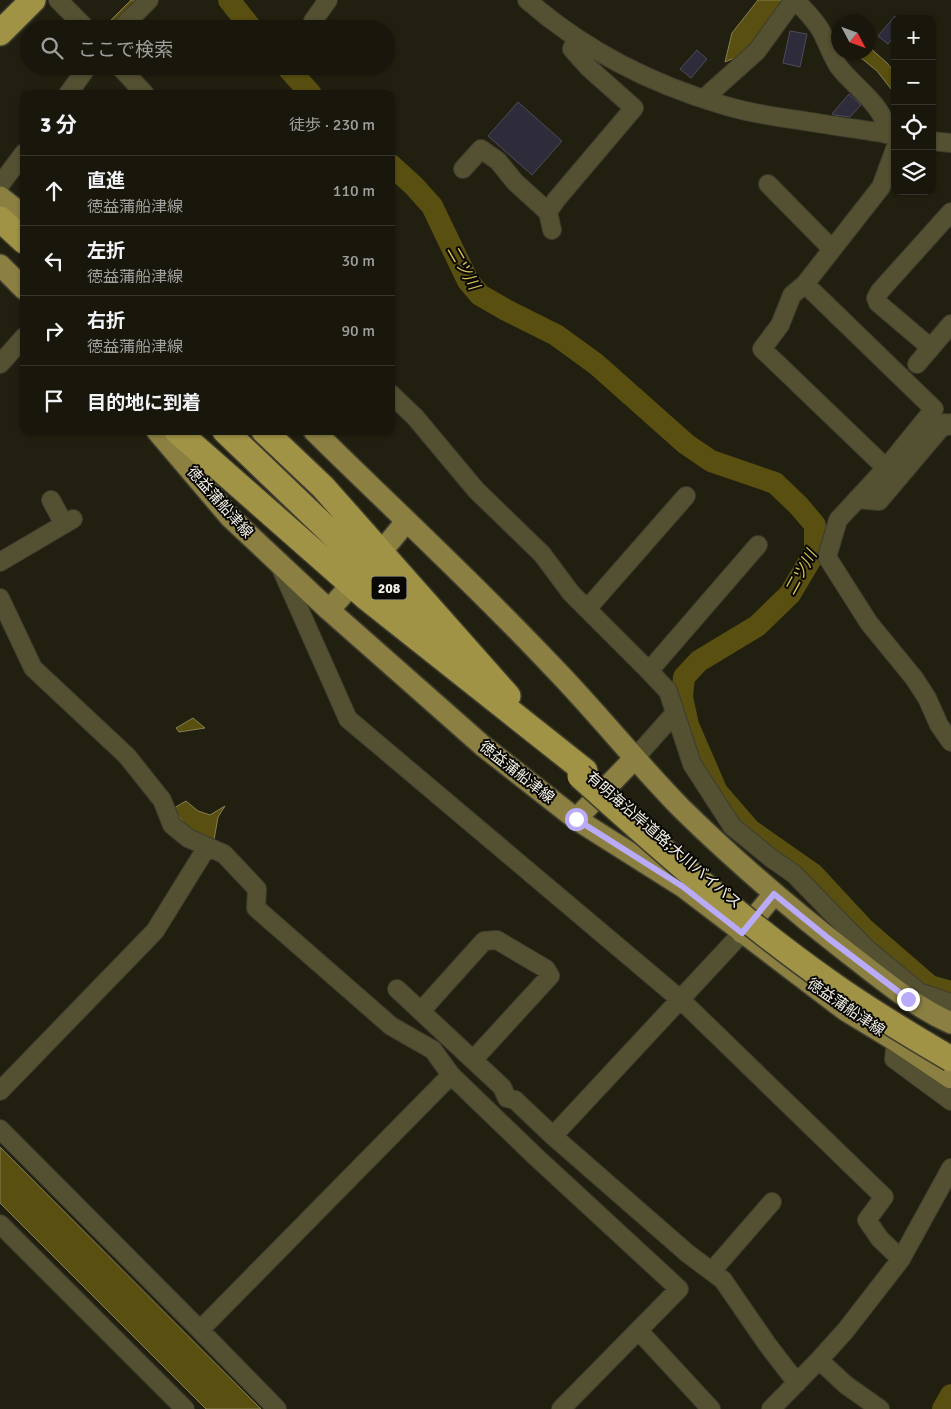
<!DOCTYPE html>
<html lang="ja">
<meta charset="utf-8">
<style>
body{margin:0;font-family:Signika,"Noto Sans JP",sans-serif;background:#222015;color:#f1f3f6}
.controls{position:absolute;right:15px;top:15px;display:grid;overflow:hidden;border-radius:10px;box-shadow:0 1px 4px #0004}
.controls button{width:45px;height:45px;display:grid;place-items:center;padding:0;border:0;border-bottom:1px solid #37362d;background:#19170c;color:#f1f3f6;font:25px sans-serif}
.compass{position:absolute;left:831px;top:15px;width:45px;height:45px;border-radius:50%;background:#19170c;box-shadow:0 1px 4px #0004;rotate:131deg}
.stop{position:absolute;width:15px;height:15px;margin:-11px;border:4px solid #b9abf7;border-radius:50%;background:#fff}
.stop.end{background:#b9abf7;border-color:#fff;box-shadow:0 1px 5px #0008}
.list{margin:0;padding:0;list-style:none}
h2{display:flex;justify-content:space-between;align-items:center;height:65px;margin:0;padding:0 20px;font-size:21px}
h2 small{font-size:16px;font-weight:400;color:#9f9f9d}
.list li{display:grid;grid-template-columns:32px 1fr auto;gap:15px;align-items:center;box-sizing:border-box;height:70px;padding:0 20px;border-top:1px solid #37362d}
.list b{display:block;font-size:19px;white-space:nowrap}
.list p{margin:0;font-size:16px;white-space:nowrap;color:#9f9f9d}
.list em{font-size:16px;font-style:normal;color:#9f9f9d}
.icon{flex:none;width:28px;height:28px;fill:none;stroke:currentColor;stroke-width:2;stroke-linecap:round;stroke-linejoin:round}
.map{position:relative;flex:none;width:951px;height:1409px;overflow:hidden}
.search{position:absolute;background:#19170c;box-shadow:0 1px 4px #0004;left:20px;top:20px;width:375px;height:55px;display:flex;align-items:center;gap:12px;box-sizing:border-box;padding:0 18px;border-radius:28px;color:#9f9f9d;font-size:19px}
.panel{position:absolute;background:#19170c;box-shadow:0 1px 4px #0004;left:20px;top:90px;width:375px;height:345px;border-radius:10px}
.map>svg:first-child{display:block}
.water{fill:#594f10;stroke:#878050}
.lines{fill:none;stroke-linecap:round;stroke-linejoin:round}
.river{stroke:#594f10;stroke-width:22}
.building{fill:#2e2b3a;stroke:#4e4c5c}
.minor-casing{stroke:#3e3c2e;stroke-width:20}
.major-casing{stroke:#3e3c2e;stroke-width:24}
.highway-casing{stroke:#3e3c2e;stroke-width:28}
.minor{stroke:#545032;stroke-width:18}
.major{stroke:#8b8041;stroke-width:21}
.highway{stroke:#a09345;stroke-width:25}
.highway-bridge-casing{stroke:#3e3c2e;stroke-width:28;stroke-linecap:butt}
.highway-bridge{stroke:#a09345;stroke-width:25}
.route{stroke:#b9abf7;stroke-width:6}
.labels{text-anchor:middle;stroke-width:4;stroke-linejoin:round;paint-order:stroke}
.shield{fill:#090804;stroke:#adaba3;stroke-width:1}
.shield-label{font-size:14px;font-weight:bold;fill:#f3f1e7}
.street-label{font-size:15px;fill:#f3f1e7;stroke:#090804}
.water-label{font-size:16px;font-style:italic;fill:#d6c458;stroke:#090804}
</style>
<div class="map">
<svg width="951" height="1409" viewBox="0 0 951 1409">
<rect width="100%" height="100%" fill="#211f10"/>
<!-- water -->
<path class="water" d="M 131,0 L 137,0 L 110,29 L 102,29 Z
M 758,0 L 787,0 L 739,61 L 732,59 L 725,62 L 732,33 Z
M 869,47 L 887,63 L 895,73 L 895,94 L 877,71 L 855,53 L 868,52 Z
M 193,718 L 205,728 L 179,732 L 176,728 Z
M 186,801 L 198,811 L 210,815 L 225,806 L 218,817 L 214,840 C 193,833 185,828 174,808 Z
M 0,1147 L 261,1409 L 206,1409 L 0,1203 Z"/>
<g class="lines">
<!-- river -->
<path class="river" d="M 229,0 L 252,29
M 286,66 L 311,94
M 391,165 L 414,186 L 432,206 L 468,281 L 480,295 L 506,310 L 556,335 L 596,364 L 686,444 L 711,461 L 775,483 L 799,506 L 815,525 L 815,552 L 790,594 L 757,626 L 699,661 L 684,677 L 682,697 L 688,725 L 717,792 L 750,830 L 813,874 L 863,928 L 930,986 L 951,992
M 943,1409 L 951,1395"/>
</g>
<!-- building -->
<path class="building" d="M 895,16 L 895,35 L 888,44 L 878,36 Z
M 790,31 L 807,34 L 800,67 L 783,63 Z
M 697,50 L 707,59 L 691,78 L 680,69 Z
M 849,94 L 861,105 L 850,117 L 834,115 L 832,114 Z
M 518,102 L 562,141 L 532,175 L 488,136 Z"/>
<g class="lines">
<defs>
<path id="minor" d="M 58,0 L 87,29
M 527,0 C 583,49 651,84 723,105 C 749,113 777,117 805,121 C 835,126 865,130 895,135
M 795,0 C 804,9 813,18 820,29 C 827,41 831,55 839,67 C 852,85 889,109 886,134
M 313,21 L 328,0
M 120,29 L 149,0
M 117,66 L 122,69 L 145,94
M 68,94 L 88,66
M 707,100 L 710,93 L 757,51 L 794,0
M 932,141 L 951,143
M 895,149 L 881,187 L 805,284 L 934,409 L 886,468 L 838,520 L 827,557 L 869,623 L 914,678 L 927,698 L 939,725 L 951,742
M 463,169 L 481,149 L 498,161 L 515,182 L 548,212
M 768,184 L 832,249
M 0,185 L 24,153
M 552,230 L 548,212 L 556,200 L 634,108 L 589,68 L 572,49 L 577,38
M 805,284 L 792,295 L 780,325 L 762,349 L 886,468
M 931,348 L 878,303 L 876,298 L 880,291 L 951,212
M 0,364 L 24,337
M 917,364 L 951,324
M 391,394 L 415,417 L 476,490 L 542,554 L 571,593 L 649,671 L 668,691 L 692,764 L 732,826 L 771,858 L 794,874 L 867,949 L 919,992 L 951,1003
M 857,499 L 879,501 L 945,423 L 948,426 L 951,423
M 51,500 L 64,524
M 0,562 L 73,519
M 280,566 L 348,719 L 681,1000 L 884,1197 L 867,1220 L 880,1239 L 901,1259 L 951,1168
M 0,598 L 33,668 L 127,756 L 162,800 L 172,825 L 188,838 L 224,854 L 257,889 L 256,908 L 391,1026 L 433,1050 L 451,1075 L 535,1156 L 679,1289 L 561,1409
M 587,609 L 686,496
M 649,671 L 758,545
M 635,758 L 675,713
M 397,989 L 502,1087 L 507,1098 L 515,1100 L 553,1136 L 687,1253 L 723,1280 L 767,1344 L 797,1383
M 421,1011 L 484,941 L 497,940 L 546,969 L 550,976 L 473,1060
M 896,1041 L 894,1059 L 951,1101
M 0,1091 L 155,931 L 207,847
M 0,1129 L 200,1330 L 277,1409
M 553,1136 L 742,933
M 0,1224 L 185,1409
M 712,1271 L 772,1202
M 200,1330 L 451,1075
M 639,1331 L 711,1409
M 819,1360 L 846,1385 L 880,1409
M 771,1409 L 819,1360 L 846,1330 L 901,1259"/>
<path id="major" d="M 0,197 L 24,216
M 0,265 L 24,289
M 157,431 L 230,517 L 329,610 L 483,746 L 576,819 L 682,886 L 845,1010 L 896,1041 L 951,1078
M 314,431 C 393,509 475,584 551,665 C 596,711 636,762 681,808 C 734,860 791,909 849,954 C 882,979 913,1006 951,1023
M 386,546 L 406,522
M 329,610 L 345,592
M 576,819 L 635,758
M 742,933 L 774,894"/>
<path id="highway" d="M 0,33 L 33,0
M 0,219 L 24,241
M 177,431 L 368,599 L 585,771
M 225,431 L 445,642
M 264,431 L 323,487 L 508,696"/>
</defs>
<!-- minor casing -->
<use href="#minor" class="minor-casing"/>
<!-- major casing -->
<use href="#major" class="major-casing"/>
<!-- highway casing -->
<use href="#highway" class="highway-casing"/>
<!-- minor -->
<use href="#minor" class="minor"/>
<!-- major -->
<use href="#major" class="major"/>
<!-- highway -->
<use href="#highway" class="highway"/>
<defs>
<path id="highway-bridge" d="M 580,776 C 660,848 741,920 829,982 C 868,1010 910,1035 951,1059"/>
</defs>
<!-- highway-bridge casing -->
<use href="#highway-bridge" class="highway-bridge-casing"/>
<!-- highway-bridge -->
<use href="#highway-bridge" class="highway-bridge"/>
</g>
<g class="lines">
<!-- route -->
<path class="route" d="M 576,819 L 682,886 L 742,933 L 774,894 L 828,938 L 908,999"/>
</g>
<g class="labels">
<!-- shield labels -->
<rect class="shield" x="371.5" y="576.5" width="35" height="23" rx="4"/>
<g class="shield-label">
<text x="389" y="593">208</text>
</g>
<!-- street labels -->
<g class="street-label">
<text transform="translate(220 502) rotate(48)" y="5">徳益蒲船津線</text>
<text transform="translate(517 772) rotate(38)" y="5">徳益蒲船津線</text>
<text transform="translate(664 840) rotate(41)" y="5">有明海沿岸道路;大川バイパス</text>
<text transform="translate(846 1007) rotate(34)" y="5">徳益蒲船津線</text>
</g>
<!-- water labels -->
<g class="water-label">
<text transform="translate(464 267) rotate(60)" y="6">二ツ川</text>
<text transform="translate(800 572) rotate(-61)" y="6">二ツ川</text>
</g>
</g>
</svg>
<div class="controls">
<button>+</button>
<button>−</button>
<button><svg class="icon" aria-label="locate" viewBox="0 0 24 24"><circle cx="12" cy="12" r="6"/><path d="M12 2v4M12 18v4M2 12h4M18 12h4"/></svg></button>
<button><svg class="icon" aria-label="layers" viewBox="0 0 24 24"><path d="M12 4l9 5-9 5-9-5zM3 14l9 5 9-5"/></svg></button>
</div>
<svg class="compass" viewBox="-18 -18 36 36"><path d="M0-13l5 13h-10z" fill="#e53935"/><path d="M0 13l5-13h-10z" fill="#9f9f9d"/></svg>
<div class="stop" style="left:576px;top:819px"></div>
<div class="stop end" style="left:908px;top:999px"></div>
<div class="search"><svg class="icon" aria-label="search" viewBox="0 0 24 24"><circle cx="10" cy="10" r="6"/><path d="M15 15l6 6"/></svg>ここで検索</div>
<section class="panel">
<h2>3 分<small>徒歩 · 230 m</small></h2>
<ul class="list">
<li><svg class="icon" aria-label="ahead" viewBox="0 0 24 24"><path d="M12 20V5M6 11l6-6 6 6"/></svg><div><b>直進</b><p>徳益蒲船津線</p></div><em>110 m</em></li>
<li><svg class="icon" aria-label="left" viewBox="0 0 24 24"><path d="M17 20v-9H6M10 6l-5 5 5 5"/></svg><div><b>左折</b><p>徳益蒲船津線</p></div><em>30 m</em></li>
<li><svg class="icon" aria-label="right" viewBox="0 0 24 24"><path d="M7 20v-9h11M14 6l5 5-5 5"/></svg><div><b>右折</b><p>徳益蒲船津線</p></div><em>90 m</em></li>
<li><svg class="icon" aria-label="arrive" viewBox="0 0 24 24"><path d="M6 21V4h12l-3 4 3 4H6"/></svg><div><b>目的地に到着</b></div></li>
</ul>
</section>
</div>
